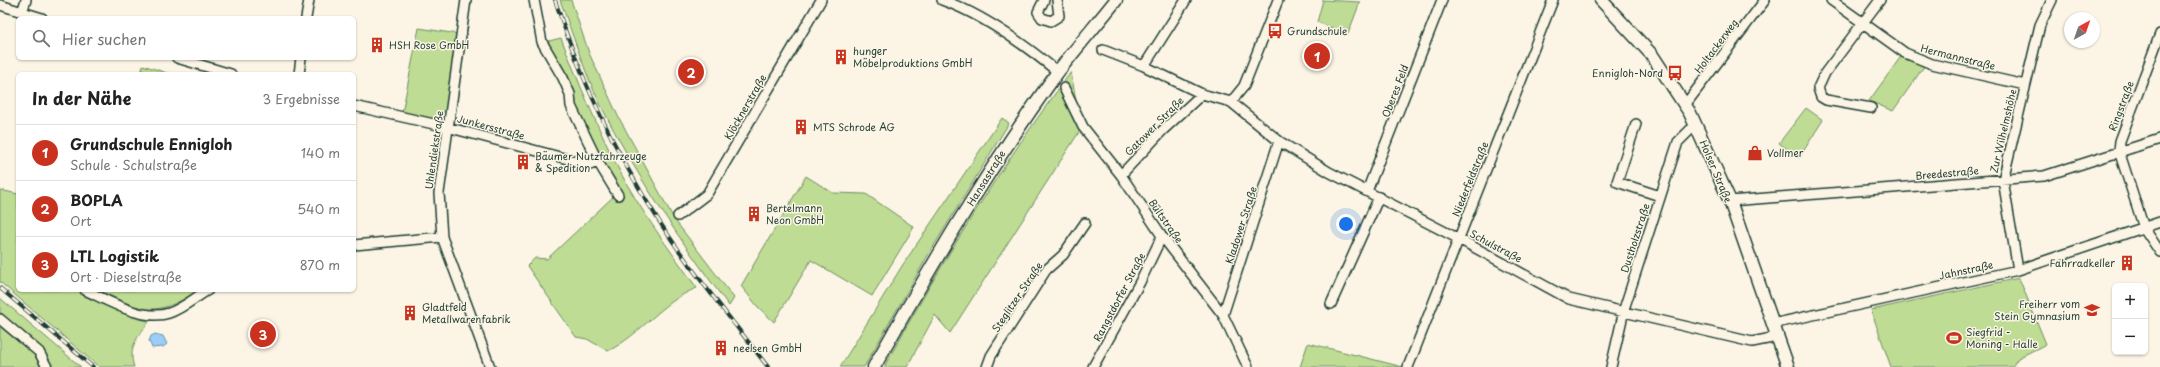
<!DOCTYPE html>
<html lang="de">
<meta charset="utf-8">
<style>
body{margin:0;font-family:"Playpen Sans",sans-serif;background:#f6f6f6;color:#222}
.controls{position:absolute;right:12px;bottom:12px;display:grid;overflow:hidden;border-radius:6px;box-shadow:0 1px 3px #0004}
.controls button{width:36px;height:36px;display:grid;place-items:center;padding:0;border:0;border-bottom:1px solid #e0e0e0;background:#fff;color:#222;font:20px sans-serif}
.compass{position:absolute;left:2064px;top:12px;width:36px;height:36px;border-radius:50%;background:#fff;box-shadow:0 1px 3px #0004;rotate:40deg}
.you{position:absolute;left:1346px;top:224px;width:14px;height:14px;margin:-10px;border:3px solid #fff;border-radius:50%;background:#1a73e8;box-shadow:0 0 0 6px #1a73e833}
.badge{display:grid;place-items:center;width:26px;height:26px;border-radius:50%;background:#c8321e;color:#fff;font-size:13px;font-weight:700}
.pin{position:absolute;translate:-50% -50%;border:2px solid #fff;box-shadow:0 1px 4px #0006}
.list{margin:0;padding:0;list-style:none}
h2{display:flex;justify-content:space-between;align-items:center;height:52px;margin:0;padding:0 16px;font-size:17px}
h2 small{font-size:13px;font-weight:400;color:#767676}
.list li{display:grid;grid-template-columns:26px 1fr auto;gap:12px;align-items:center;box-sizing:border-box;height:56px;padding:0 16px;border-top:1px solid #e0e0e0}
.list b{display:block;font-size:15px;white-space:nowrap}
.list p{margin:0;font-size:13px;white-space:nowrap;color:#767676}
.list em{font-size:13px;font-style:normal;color:#767676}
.icon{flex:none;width:22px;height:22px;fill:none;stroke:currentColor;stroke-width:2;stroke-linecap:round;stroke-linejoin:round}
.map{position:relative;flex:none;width:2160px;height:367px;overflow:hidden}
.search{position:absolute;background:#fff;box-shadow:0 1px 3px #0004;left:16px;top:16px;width:340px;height:44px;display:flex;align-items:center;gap:10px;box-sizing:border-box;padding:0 14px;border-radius:6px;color:#767676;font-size:15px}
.panel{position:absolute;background:#fff;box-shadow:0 1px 3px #0004;left:16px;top:72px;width:340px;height:220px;border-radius:6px}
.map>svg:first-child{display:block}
.green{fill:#bedc93;stroke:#6e8c64}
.water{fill:#9bcdf8;stroke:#6993aa}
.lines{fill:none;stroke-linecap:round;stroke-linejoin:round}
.minor-casing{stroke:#1f3d34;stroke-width:12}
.secondary-casing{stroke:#1f3d34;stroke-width:15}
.minor{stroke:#fcf5e5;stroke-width:9}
.secondary{stroke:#fcf5e5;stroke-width:12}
.rail-casing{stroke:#1f3d34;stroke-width:4}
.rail{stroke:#fcf5e5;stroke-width:2.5;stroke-dasharray:8;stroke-linecap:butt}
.labels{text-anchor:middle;stroke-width:3;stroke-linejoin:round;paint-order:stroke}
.poi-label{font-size:10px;fill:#1f3d34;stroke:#fcf5e5;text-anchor:start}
.street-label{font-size:10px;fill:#1f3d34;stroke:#fcf5e5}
</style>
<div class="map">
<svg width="2160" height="367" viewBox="0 0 2160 367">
<rect width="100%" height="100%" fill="#fcf5e5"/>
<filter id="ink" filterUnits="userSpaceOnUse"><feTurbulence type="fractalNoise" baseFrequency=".025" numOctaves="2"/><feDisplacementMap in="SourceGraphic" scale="8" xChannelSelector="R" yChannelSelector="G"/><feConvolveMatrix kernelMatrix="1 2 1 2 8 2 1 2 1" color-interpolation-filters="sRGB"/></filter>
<g filter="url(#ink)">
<!-- green -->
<path class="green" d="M 560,0 L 571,0 L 589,53 L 618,116 L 674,219 L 734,298 L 729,306 C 681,242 636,176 600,104 C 584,71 573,35 560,0 Z
M 1323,0 L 1360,2 L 1348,34 L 1317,22 Z
M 419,28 L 458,34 L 446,110 L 438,119 L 402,113 Z
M 561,38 C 578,81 596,124 617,166 C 639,209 669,249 697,288 C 662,301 641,335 608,351 L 587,339 L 576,337 L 527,266 L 535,258 L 547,259 L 616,194 L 545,42 Z
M 1902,55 L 1925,65 L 1893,111 L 1869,101 Z
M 143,65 L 170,74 L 141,74 Z
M 1071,72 L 1081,129 L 950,333 L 935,315 L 907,367 L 884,367 C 940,265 1001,165 1071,72 Z
M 1806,108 L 1823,120 L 1799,158 L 1779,143 Z
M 1002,118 L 1009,123 L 927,257 L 864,367 L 840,367 L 902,266 Z
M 806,176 L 833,193 L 866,194 L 914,227 L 872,296 L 811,260 L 774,322 L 758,307 L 741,286 Z
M 0,190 L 18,194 L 18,290 L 78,290 L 131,314 L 151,319 C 139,336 127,346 134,367 L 99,367 L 0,282 Z
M 2019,278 L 2046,344 L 2018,358 L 2012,367 L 1891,367 L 1871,310 Z
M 95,290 L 200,290 C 153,319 142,312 95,290 Z
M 0,298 L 81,367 L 52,367 L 42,349 L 0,312 Z
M 0,327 L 35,355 L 41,367 L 0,367 Z
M 1308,343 L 1403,367 L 1300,367 Z"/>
<!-- water -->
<path class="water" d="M 155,334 L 163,336 L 167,344 L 163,347 L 152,348 L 149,341 L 151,336 Z"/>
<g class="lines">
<defs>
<path id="minor" d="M 466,0 L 439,193 L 442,237 L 490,367
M 534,0 L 542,42 L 563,78 L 570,94 L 571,106 L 598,162 L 618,195
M 942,0 C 982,14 1025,45 1058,72
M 1044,0 L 1038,12 L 1042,18 L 1051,21 L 1059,16 L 1057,0
M 1831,0 L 1905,53 L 1932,64 L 2025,85
M 0,5 L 42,18
M 22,12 L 26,0
M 306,18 L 309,0
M 2160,34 L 2120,141 L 2119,151 L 2144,228 L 2160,252
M 1103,50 L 1144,66 L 1202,94 L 1231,102 L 1279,141 L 1329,172 L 1459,239 L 1569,299 L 1752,342 L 1777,337
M 177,58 L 231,74
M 1144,66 L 1186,0
M 299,74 L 301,58
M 1064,88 L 1083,127 L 1121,175 L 1162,236 L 1223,315 L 1248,367
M 1231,102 L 1244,86 L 1278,0
M 1685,105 L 1765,0
M 354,106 L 447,127 L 590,165 L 598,162
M 1871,108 L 1826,100 L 1821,97 L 1818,88 L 1825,73 L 1880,0
M 1636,124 L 1617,182 L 1660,196
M 1121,175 L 1163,130 L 1202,94
M 1367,191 L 1442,0
M 1730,201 L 2044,176 L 2160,139
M 678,216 L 707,194 L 821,0
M 354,245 L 442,237
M 2018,270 L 2003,180 L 2040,25 L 2052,0
M 85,290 C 107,300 143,322 169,313 C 182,309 196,297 208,290
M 1331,304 L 1379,197
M 1223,315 L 1279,141
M 0,319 L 39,352 L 47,367
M 1772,324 L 2018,270 L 2160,222
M 987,367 L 991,356 L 1046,270 L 1063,255 L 1085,223
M 1093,367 L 1140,282 L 1162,236
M 1408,367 L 1553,0
M 1611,367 L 1625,306 L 1678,142 L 1690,130 L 1697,126"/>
<path id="secondary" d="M 1601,0 L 1652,55 L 1690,113 L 1730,201 L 1788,367
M 874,367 C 931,266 989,167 1057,73 C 1076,48 1097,24 1116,0"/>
</defs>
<!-- minor casing -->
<use href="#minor" class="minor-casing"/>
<!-- secondary casing -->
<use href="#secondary" class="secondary-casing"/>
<!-- minor -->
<use href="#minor" class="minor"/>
<!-- secondary -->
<use href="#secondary" class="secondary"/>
<defs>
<path id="rail" d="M 555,0 C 580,78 615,152 659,221 C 692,272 731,319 768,367
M 0,288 L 93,367"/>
</defs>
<!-- rail casing -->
<use href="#rail" class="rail-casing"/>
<!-- rail -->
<use href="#rail" class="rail"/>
</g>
</g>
<!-- icons -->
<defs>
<symbol id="bus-bare" viewBox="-9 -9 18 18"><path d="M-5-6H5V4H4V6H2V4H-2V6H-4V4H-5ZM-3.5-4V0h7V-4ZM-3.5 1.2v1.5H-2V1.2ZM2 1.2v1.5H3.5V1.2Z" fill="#c8321e" stroke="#fcf5e5" stroke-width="2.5" paint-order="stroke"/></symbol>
<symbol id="building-bare" viewBox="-9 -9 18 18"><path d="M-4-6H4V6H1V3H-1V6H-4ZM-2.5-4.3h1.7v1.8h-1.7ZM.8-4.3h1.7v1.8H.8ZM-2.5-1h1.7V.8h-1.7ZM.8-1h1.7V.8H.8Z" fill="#c8321e" stroke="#fcf5e5" stroke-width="2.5" paint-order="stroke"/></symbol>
<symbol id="shop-bare" viewBox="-9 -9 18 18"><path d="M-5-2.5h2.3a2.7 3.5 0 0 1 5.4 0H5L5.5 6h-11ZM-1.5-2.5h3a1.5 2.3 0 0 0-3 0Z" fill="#c8321e" stroke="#fcf5e5" stroke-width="2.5" paint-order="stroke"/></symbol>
<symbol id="school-bare" viewBox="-9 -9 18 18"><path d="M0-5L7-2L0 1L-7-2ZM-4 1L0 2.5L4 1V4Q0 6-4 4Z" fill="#c8321e" stroke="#fcf5e5" stroke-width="2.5" paint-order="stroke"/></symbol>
<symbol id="stadium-bare" viewBox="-9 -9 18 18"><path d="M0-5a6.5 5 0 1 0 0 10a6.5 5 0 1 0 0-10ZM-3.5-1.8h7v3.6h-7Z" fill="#c8321e" stroke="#fcf5e5" stroke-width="2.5" paint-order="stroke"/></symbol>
</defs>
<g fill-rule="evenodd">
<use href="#bus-bare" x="1264" y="20" width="22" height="22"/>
<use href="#building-bare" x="366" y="34" width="22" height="22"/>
<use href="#building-bare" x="830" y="46" width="22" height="22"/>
<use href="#bus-bare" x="1664" y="62" width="22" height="22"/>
<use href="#building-bare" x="790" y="116" width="22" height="22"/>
<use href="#shop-bare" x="1744" y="142" width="22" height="22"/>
<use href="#building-bare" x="512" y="151" width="22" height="22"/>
<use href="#building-bare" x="743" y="203" width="22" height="22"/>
<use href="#building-bare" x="2116" y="252" width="22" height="22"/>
<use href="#school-bare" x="2081" y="299" width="22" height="22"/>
<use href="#building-bare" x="399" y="302" width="22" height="22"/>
<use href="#stadium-bare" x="1943" y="327" width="22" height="22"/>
<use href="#building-bare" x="710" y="337" width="22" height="22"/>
</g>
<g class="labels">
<!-- poi labels -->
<g class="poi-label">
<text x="1287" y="35">Grundschule</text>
<text x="389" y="49">HSH Rose GmbH</text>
<text x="853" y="55">hunger<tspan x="853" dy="12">Möbelproduktions GmbH</tspan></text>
<text x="1663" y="77" text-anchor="end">Ennigloh-Nord</text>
<text x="813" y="131">MTS Schrode AG</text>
<text x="1767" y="157">Vollmer</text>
<text x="535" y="160">Bäumer Nutzfahrzeuge<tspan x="535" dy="12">&amp; Spedition</tspan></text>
<text x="766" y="212">Bertelmann<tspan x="766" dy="12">Neon GmbH</tspan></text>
<text x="2115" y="267" text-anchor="end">Fahrradkeller</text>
<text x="2080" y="308" text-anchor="end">Freiherr vom<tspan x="2080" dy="12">Stein Gymnasium</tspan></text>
<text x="422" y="311">Gladtfeld<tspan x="422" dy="12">Metallwarenfabrik</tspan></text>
<text x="1966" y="336">Siegfrid -<tspan x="1966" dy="12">Moning - Halle</tspan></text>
<text x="733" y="352">neelsen GmbH</text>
</g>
<!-- street labels -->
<g class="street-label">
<text transform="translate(1716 46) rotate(-53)" y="4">Holtackerweg</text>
<text transform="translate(1958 57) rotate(14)" y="4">Hermannstraße</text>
<text transform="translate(1395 91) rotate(-69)" y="4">Oberes Feld</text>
<text transform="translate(2121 106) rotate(-69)" y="4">Ringstraße</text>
<text transform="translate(745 107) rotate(-60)" y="4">Klöcknerstraße</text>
<text transform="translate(1154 126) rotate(-45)" y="4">Gatower Straße</text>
<text transform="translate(491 127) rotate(15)" y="4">Junkersstraße</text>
<text transform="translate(2003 131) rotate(-77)" y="4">Zur Wilhelmshöhe</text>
<text transform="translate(434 150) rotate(-82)" y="4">Uhlendiekstraße</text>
<text transform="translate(1716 171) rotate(67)" y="4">Holser Straße</text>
<text transform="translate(1947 173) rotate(-5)" y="4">Breedestraße</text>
<text transform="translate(986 178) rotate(-58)" y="4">Hansastraße</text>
<text transform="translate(1470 179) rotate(-68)" y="4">Niederfeldstraße</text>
<text transform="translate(1166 221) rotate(55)" y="4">Bültstraße</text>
<text transform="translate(1241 225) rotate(-72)" y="4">Kladower Straße</text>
<text transform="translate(1635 238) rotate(-72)" y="4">Dustholzstraße</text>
<text transform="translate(1496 246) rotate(28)" y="4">Schulstraße</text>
<text transform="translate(1966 270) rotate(-12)" y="4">Jahnstraße</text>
<text transform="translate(1017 297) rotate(-56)" y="4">Steglitzer Straße</text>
<text transform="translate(1119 297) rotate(-62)" y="4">Rangstdorfer Straße</text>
</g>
</g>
</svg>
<div class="controls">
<button>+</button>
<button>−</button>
</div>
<svg class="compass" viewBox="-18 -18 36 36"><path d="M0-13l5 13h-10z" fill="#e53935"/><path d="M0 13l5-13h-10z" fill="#767676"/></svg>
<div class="you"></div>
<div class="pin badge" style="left:1317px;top:56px">1</div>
<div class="pin badge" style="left:691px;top:72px">2</div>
<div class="pin badge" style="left:263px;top:334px">3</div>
<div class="search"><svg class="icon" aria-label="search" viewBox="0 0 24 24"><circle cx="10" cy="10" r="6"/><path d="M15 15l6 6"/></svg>Hier suchen</div>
<section class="panel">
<h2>In der Nähe<small>3 Ergebnisse</small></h2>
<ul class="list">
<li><span class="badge">1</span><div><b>Grundschule Ennigloh</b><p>Schule · Schulstraße</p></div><em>140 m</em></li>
<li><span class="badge">2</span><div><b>BOPLA</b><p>Ort</p></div><em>540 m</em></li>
<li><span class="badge">3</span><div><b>LTL Logistik</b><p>Ort · Dieselstraße</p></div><em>870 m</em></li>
</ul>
</section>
</div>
